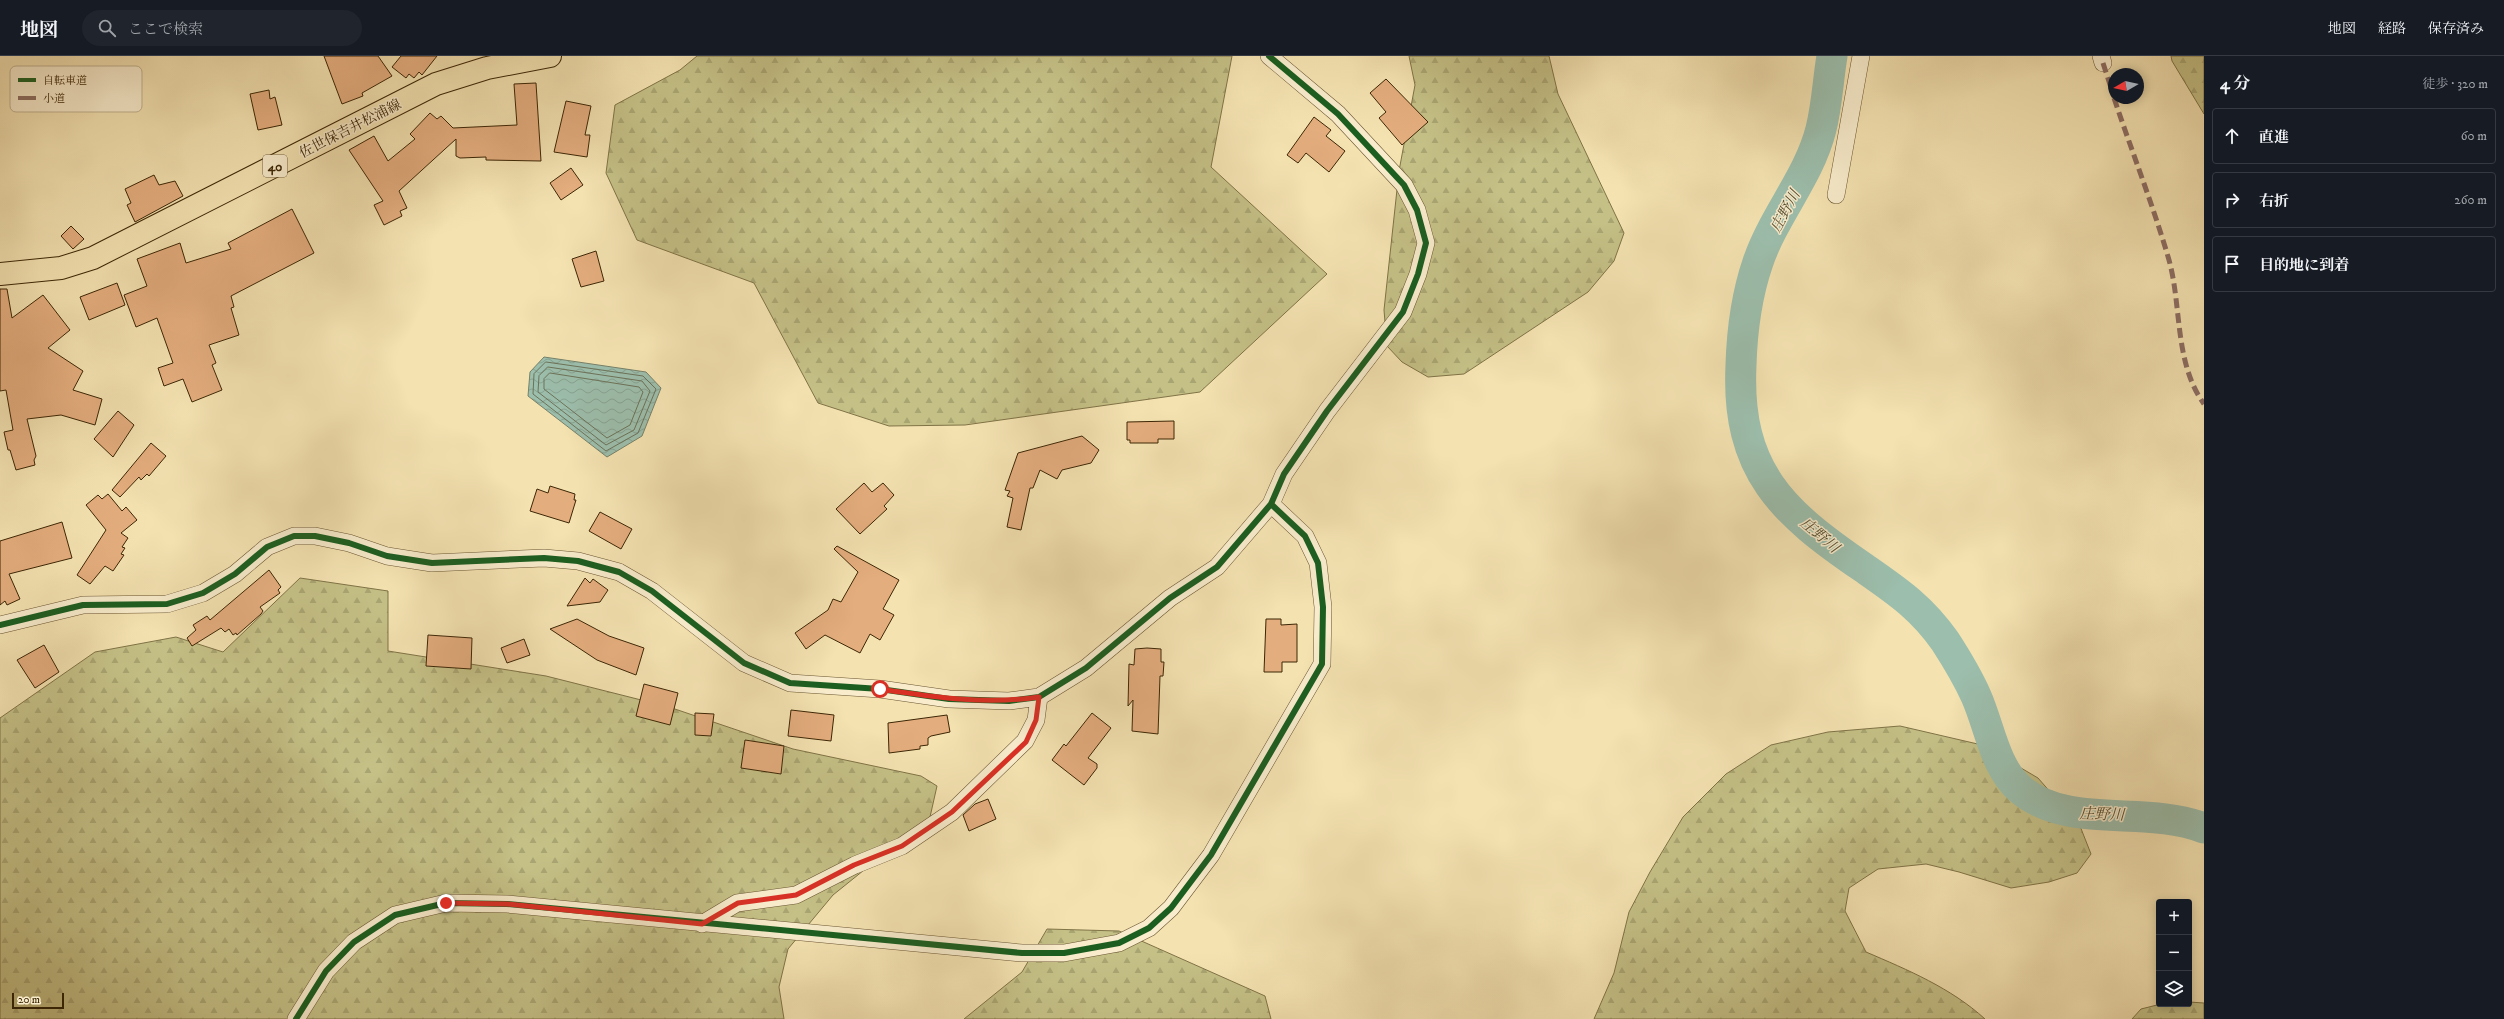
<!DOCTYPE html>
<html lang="ja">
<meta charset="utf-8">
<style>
body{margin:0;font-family:"IM FELL DW Pica","Noto Serif JP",serif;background:#20242c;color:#f1f3f6}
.controls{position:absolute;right:12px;bottom:12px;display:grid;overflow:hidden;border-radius:4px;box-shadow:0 2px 10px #0003}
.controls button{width:36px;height:36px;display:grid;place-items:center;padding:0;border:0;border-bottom:1px solid #363941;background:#171b24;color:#f1f3f6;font:20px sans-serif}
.compass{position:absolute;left:2108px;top:12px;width:36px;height:36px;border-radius:50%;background:#171b24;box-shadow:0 2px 10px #0003;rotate:261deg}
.scale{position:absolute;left:12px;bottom:10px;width:52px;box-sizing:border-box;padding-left:4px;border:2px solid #3c2605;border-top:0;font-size:11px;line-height:14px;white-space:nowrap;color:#3c2605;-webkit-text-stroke:3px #f8eccc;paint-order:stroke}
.stop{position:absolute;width:12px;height:12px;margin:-9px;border:3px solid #d93025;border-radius:50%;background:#fff}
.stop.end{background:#d93025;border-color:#fff;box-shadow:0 1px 4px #0008}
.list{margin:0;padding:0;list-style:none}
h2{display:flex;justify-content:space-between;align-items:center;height:52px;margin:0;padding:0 16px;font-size:17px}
h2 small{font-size:13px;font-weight:400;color:#9ea1a6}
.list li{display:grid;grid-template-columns:26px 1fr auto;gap:12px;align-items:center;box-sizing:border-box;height:56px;margin:0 8px 8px;padding:0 8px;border:1px solid #363941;border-radius:4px}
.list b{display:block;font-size:15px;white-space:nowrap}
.list em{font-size:13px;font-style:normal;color:#9ea1a6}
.icon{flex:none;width:22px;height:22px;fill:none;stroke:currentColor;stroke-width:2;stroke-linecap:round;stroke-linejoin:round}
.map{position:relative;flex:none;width:2204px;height:963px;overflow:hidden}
header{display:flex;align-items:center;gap:24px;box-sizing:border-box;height:56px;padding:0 20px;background:#171b24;border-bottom:1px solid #363941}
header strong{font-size:19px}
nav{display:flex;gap:22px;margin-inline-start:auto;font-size:14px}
.search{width:280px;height:36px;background:#20242c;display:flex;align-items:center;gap:10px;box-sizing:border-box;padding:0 14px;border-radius:22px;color:#9ea1a6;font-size:15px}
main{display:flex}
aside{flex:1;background:#171b24}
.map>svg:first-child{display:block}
.forest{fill:url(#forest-firs);stroke:#807346}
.water{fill:url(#water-waves);stroke:#768169}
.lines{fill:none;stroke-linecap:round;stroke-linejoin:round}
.shore{stroke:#6c7258;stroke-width:1}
.river{stroke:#9cbeac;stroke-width:31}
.building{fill:#e4ad7e;stroke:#3c2605}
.minor-casing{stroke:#6a5530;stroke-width:18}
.major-casing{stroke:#3c2605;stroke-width:24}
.minor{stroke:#f8eccc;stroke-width:17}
.major{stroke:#f4e2b1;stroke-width:22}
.quiet{stroke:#8d6e63;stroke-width:5;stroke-dasharray:10 5;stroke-linecap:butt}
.cycleway-casing{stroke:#f8eccc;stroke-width:8}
.cycleway{stroke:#1b5e20;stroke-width:6}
.route{stroke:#d93025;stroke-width:5}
.labels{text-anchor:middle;stroke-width:3;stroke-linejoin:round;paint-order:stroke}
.shield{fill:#f8eccc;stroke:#746141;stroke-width:1}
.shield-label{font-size:13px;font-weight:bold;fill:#3c2605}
.street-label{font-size:14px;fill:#3c2605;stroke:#f8eccc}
.water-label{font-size:15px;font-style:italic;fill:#544c2f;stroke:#f8eccc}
.key{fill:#f8eccc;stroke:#c0b190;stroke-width:1}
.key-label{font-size:11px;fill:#3c2605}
</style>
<header>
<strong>地図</strong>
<div class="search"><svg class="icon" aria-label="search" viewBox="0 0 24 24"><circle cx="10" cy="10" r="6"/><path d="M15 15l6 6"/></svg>ここで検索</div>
<nav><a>地図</a><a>経路</a><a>保存済み</a></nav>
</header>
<main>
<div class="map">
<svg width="2204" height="963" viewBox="0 0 2204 963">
<defs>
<pattern id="forest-firs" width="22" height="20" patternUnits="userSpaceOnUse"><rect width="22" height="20" fill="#c4c086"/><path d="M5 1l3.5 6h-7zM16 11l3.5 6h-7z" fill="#a9a572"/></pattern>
<pattern id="water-waves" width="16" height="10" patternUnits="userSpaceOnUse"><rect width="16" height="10" fill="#9cbeac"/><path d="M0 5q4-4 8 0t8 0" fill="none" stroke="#87a392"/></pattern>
</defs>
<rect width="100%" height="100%" fill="#f4e2b1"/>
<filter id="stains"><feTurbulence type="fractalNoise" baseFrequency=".005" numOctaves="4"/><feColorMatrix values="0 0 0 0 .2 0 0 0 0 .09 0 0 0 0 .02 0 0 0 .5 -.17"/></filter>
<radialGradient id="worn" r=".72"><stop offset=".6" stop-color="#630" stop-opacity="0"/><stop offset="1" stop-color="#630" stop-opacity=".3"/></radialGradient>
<!-- forest -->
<path class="forest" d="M 697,0 L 1232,0 L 1211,111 L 1327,218 L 1200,336 L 965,369 L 889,370 L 818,347 L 754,227 L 637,184 L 606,117 L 615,49 L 680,14 Z
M 1409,0 L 1549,0 L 1558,38 L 1624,177 L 1614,205 L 1588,236 L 1464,318 L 1428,321 L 1402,306 L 1387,290 L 1384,254 L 1399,115 L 1415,29 Z
M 2171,0 L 2204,0 L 2204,58 L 2172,5 Z
M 300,522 L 388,535 L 388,595 L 546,620 L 669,651 L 793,693 L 921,720 L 937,730 L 930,761 L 833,839 L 788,893 L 779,931 L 784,963 L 0,963 L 0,662 L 95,596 L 176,581 L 223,596 Z
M 1900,670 L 1982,689 L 2038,722 L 2080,770 L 2091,798 L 2077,817 L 2049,826 L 2011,832 L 1959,816 L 1926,808 L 1878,813 L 1849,832 L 1845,855 L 1866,896 C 1908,914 1951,932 1985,963 L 1594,963 L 1614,917 L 1629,856 L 1650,816 L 1683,761 L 1726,718 L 1771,689 L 1828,676 Z
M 1047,873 L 1119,875 L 1265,940 L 1271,963 L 964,963 L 1022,916 Z
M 2189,946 L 2204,947 L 2204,963 L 2132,963 L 2141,953 L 2161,948 L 2189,948 Z"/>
<!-- water -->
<path class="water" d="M 544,301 L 646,316 L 661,332 L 642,380 L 607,401 L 528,340 L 530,316 Z"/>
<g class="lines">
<!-- shore -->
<path class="shore" d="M 546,306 L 643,320 L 656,333 L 638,377 L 606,395 L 533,338 L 534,318 Z
M 548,311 L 642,325 L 650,335 L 634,374 L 606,389 L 538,336 L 539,320 Z
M 550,317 L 639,331 L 643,336 L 630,369 L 607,382 L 544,333 L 544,323 Z"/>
<!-- river -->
<path class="river" d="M 1832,0 C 1828,24 1827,49 1821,73 C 1809,121 1774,159 1758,206 C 1747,238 1742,275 1741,309 C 1736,415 1782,456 1864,512 C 1897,535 1921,551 1945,585 C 1956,602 1968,622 1976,640 C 1990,671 1994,711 2021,734 C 2069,774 2146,749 2204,772"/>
</g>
<!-- building -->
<path class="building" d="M 324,0 L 378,0 L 392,20 L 362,37 L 363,40 L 342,48 Z
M 401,0 L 437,0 L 422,19 L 419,16 L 414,22 L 409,18 L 406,22 L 392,11 Z
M 1386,23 L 1428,66 L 1402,89 L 1379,62 L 1386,56 L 1370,37 Z
M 536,27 L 541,105 L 486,104 L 486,101 L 460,102 L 456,100 L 456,83 L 399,135 L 407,152 L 400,155 L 402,160 L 384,169 L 374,149 L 383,145 L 349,94 L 374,80 L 388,105 L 415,83 L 410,78 L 430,57 L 437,63 L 441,60 L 453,72 L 517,69 L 514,28 Z
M 269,34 L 270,43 L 275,41 L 282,69 L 258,74 L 250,38 Z
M 566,45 L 591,50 L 585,79 L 590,79 L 587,101 L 554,96 Z
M 1314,61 L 1331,74 L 1326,80 L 1345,95 L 1329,116 L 1306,97 L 1298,107 L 1287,99 Z
M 571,112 L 583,129 L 561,144 L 550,127 Z
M 154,119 L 159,129 L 175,125 L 183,140 L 135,166 L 127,149 L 131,147 L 125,133 Z
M 292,153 L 314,197 L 231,240 L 234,251 L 231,252 L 239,279 L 209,289 L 216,307 L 212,309 L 222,334 L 192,346 L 183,323 L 164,330 L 158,312 L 173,307 L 157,262 L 136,271 L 124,239 L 147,230 L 137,203 L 180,187 L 186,207 L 231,193 L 228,187 Z
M 71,170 L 84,183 L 73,193 L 61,180 Z
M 596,195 L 604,225 L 581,231 L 572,203 Z
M 117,227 L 125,249 L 89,264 L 80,241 Z
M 0,233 L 7,233 L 12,262 L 43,239 L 70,274 L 48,292 L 83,315 L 73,334 L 102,343 L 95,369 L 61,359 L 27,363 L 36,400 L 34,404 L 35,409 L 16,414 L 10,394 L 8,394 L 4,376 L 13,374 L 6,334 L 0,335 Z
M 118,355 L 134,369 L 113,401 L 94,383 Z
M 1174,365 L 1174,383 L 1158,383 L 1158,387 L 1130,387 L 1130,384 L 1127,384 L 1127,366 Z
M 1082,380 L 1099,394 L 1091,407 L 1062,414 L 1057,423 L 1040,414 L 1033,432 L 1030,432 L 1021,474 L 1007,471 L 1013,442 L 1007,440 L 1010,435 L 1005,434 L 1018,397 Z
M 151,387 L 166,400 L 149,420 L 147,418 L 141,424 L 139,421 L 120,441 L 112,434 Z
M 864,427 L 872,436 L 883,427 L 894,439 L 884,450 L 887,453 L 860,478 L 836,453 Z
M 550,430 L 575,438 L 574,444 L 576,444 L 569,467 L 530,455 L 537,433 L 548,437 Z
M 108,438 L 122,455 L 126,451 L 137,464 L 121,477 L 128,482 L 122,491 L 125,492 L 121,498 L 124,499 L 113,515 L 105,510 L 90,528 L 77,519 L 106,474 L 86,449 L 98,439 L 102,443 Z
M 600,456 L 632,473 L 621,493 L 589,475 Z
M 62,466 L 72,502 L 9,518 L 20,543 L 7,549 L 5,545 L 0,549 L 0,485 Z
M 837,490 L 899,524 L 883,553 L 894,559 L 880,584 L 870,578 L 860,597 L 825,579 L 806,593 L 795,577 L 828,554 L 833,543 L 841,546 L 858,516 L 834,493 Z
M 269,514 L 281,531 L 278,534 L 280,537 L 260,551 L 263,555 L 261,558 L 237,579 L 236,577 L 233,579 L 229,573 L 225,576 L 221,572 L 192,590 L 187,582 L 196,574 L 193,569 L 207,560 L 210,564 Z
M 585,522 L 590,527 L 593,523 L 608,534 L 600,546 L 567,550 Z
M 577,563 L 609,580 L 644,592 L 636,619 L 597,604 L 550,573 Z
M 1266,563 L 1281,563 L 1281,569 L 1297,568 L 1297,606 L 1282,606 L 1282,616 L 1264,616 Z
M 428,579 L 472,582 L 471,613 L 426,610 Z
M 524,583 L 530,599 L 507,607 L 501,592 Z
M 44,589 L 59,616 L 35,632 L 17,604 Z
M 1147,592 L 1161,593 L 1161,606 L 1164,606 L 1163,620 L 1160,620 L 1158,678 L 1132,675 L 1133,644 L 1128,650 L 1129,608 L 1134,609 L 1135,593 Z
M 644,628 L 678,637 L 670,669 L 636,660 Z
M 791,654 L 834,659 L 831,685 L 788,680 Z
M 695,657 L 714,658 L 711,680 L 695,679 Z
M 1092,657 L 1111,672 L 1088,702 L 1097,708 L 1097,712 L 1084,729 L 1052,704 L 1064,688 L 1066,690 Z
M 947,659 L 950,676 L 931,680 L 928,682 L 928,689 L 920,690 L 920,693 L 889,697 L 888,667 Z
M 745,684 L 784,690 L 781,718 L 741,712 Z
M 988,743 L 996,763 L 969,775 L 963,759 L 975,748 Z"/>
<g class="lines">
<defs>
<path id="minor" d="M 2101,0 L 2103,7
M 1836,139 L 1861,0
M 0,569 L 83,549 L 167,548 L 203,537 L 235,518 L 267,491 L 294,480 L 315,480 L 349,487 L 387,500 L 432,507 L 544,502 L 578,505 L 619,516 L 652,535 L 744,607 L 790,627 L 880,633 L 949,643 L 1009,645 L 1039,641 L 1086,612 L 1170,542 L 1217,511 L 1271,448 L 1284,418 L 1327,355 L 1403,256 L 1418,218 L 1426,187 L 1417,154 L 1404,129 L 1338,58 L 1269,0
M 702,868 L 737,847 L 796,839 L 855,809 L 902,790 L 952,756 L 1025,685 L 1036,664 L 1039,641
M 296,963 L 326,915 L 354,886 L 395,859 L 446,847 L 507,848 L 1022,897 L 1064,897 L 1119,887 L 1149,872 L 1171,852 L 1211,799 L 1322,608 L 1323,551 L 1318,507 L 1305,480 L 1271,448"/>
<path id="major" d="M 0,218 L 61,212 L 93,202 L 436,28 L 487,12 L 550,0"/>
</defs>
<!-- minor casing -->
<use href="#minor" class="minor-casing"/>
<!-- major casing -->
<use href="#major" class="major-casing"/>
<!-- minor -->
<use href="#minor" class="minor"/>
<!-- major -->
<use href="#major" class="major"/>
<!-- quiet -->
<path class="quiet" d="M 2103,7 L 2114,41
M 2114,42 C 2132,96 2153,149 2169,204 C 2182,251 2174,306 2204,348"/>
<defs>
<path id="cycleway" d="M 0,569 L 83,549 L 167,548 L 203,537 L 235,518 L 267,491 L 294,480 L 315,480 L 349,487 L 387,500 L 432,507 L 544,502 L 578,505 L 619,516 L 652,535 L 744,607 L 790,627 L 880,633 L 949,643 L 1009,645 L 1039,641 L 1086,612 L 1170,542 L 1217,511 L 1271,448 L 1284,418 L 1327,355 L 1403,256 L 1418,218 L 1426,187 L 1417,154 L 1404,129 L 1338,58 L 1269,0
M 296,963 L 326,915 L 354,886 L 395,859 L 446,847 L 507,848 L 1022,897 L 1064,897 L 1119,887 L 1149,872 L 1171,852 L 1211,799 L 1322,608 L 1323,551 L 1318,507 L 1305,480 L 1271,448"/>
</defs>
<!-- cycleway casing -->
<use href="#cycleway" class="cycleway-casing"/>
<!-- cycleway -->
<use href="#cycleway" class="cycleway"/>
</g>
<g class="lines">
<!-- route -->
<path class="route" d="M 446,847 L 507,848 L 702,868 L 738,847 L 796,839 L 854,809 L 902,790 L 952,756 L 1026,686 L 1036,664 L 1039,641 C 985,649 933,641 880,633"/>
</g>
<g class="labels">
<!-- shield labels -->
<rect class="shield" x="263" y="99" width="24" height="22" rx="3"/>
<g class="shield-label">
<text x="275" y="115">40</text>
</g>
<!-- street labels -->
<g class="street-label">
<text transform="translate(350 72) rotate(-27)" y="5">佐世保吉井松浦線</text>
</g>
<!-- water labels -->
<g class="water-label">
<text transform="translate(1785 155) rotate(-62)" y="5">庄野川</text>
<text transform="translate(1820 479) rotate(40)" y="5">庄野川</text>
<text transform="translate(2102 758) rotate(2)" y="5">庄野川</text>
</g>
</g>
<!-- legend -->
<rect x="10" y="10" width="132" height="46" rx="6" class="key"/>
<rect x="18" y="22" width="18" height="4" fill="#1b5e20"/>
<rect x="18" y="40" width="18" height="4" fill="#8d6e63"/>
<g class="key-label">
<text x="43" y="28">自転車道</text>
<text x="43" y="46">小道</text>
</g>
<rect width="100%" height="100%" filter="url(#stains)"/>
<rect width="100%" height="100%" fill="url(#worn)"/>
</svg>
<div class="controls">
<button>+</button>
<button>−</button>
<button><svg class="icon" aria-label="layers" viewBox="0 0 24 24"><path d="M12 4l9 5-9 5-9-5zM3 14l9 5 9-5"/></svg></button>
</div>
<svg class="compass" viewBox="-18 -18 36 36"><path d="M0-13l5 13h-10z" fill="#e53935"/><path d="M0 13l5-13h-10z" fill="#9ea1a6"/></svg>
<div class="scale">20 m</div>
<div class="stop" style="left:880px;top:633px"></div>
<div class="stop end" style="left:446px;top:847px"></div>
</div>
<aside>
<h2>4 分<small>徒歩 · 320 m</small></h2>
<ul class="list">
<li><svg class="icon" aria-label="ahead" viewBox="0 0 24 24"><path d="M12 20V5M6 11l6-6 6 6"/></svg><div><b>直進</b></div><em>60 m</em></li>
<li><svg class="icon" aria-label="right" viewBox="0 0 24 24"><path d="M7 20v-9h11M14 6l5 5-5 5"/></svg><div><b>右折</b></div><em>260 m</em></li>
<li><svg class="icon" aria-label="arrive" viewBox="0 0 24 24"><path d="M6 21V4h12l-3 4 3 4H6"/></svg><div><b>目的地に到着</b></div></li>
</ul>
</aside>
</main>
